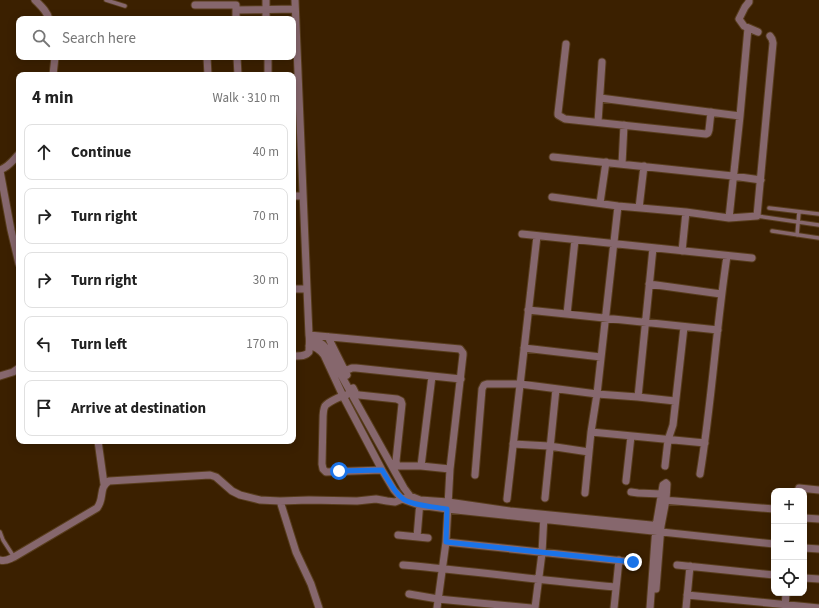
<!DOCTYPE html>
<meta charset="utf-8">
<style>
body{margin:0;font-family:"Source Sans 3",sans-serif;background:#f2f2f2;color:#222}
.controls{position:absolute;right:12px;bottom:12px;display:grid;overflow:hidden;border-radius:8px;box-shadow:0 2px 10px #0003}
.controls button{width:36px;height:36px;display:grid;place-items:center;padding:0;border:0;border-bottom:1px solid #e0e0e0;background:#fff;color:#222;font:20px sans-serif}
.stop{position:absolute;width:12px;height:12px;margin:-9px;border:3px solid #1a73e8;border-radius:50%;background:#fff}
.stop.end{background:#1a73e8;border-color:#fff;box-shadow:0 1px 4px #0008}
.list{margin:0;padding:0;list-style:none}
h2{display:flex;justify-content:space-between;align-items:center;height:52px;margin:0;padding:0 16px;font-size:17px}
h2 small{font-size:13px;font-weight:400;color:#767676}
.list li{display:grid;grid-template-columns:26px 1fr auto;gap:12px;align-items:center;box-sizing:border-box;height:56px;margin:0 8px 8px;padding:0 8px;border:1px solid #e0e0e0;border-radius:8px}
.list b{display:block;font-size:15px;white-space:nowrap}
.list em{font-size:13px;font-style:normal;color:#767676}
.icon{flex:none;width:22px;height:22px;fill:none;stroke:currentColor;stroke-width:2;stroke-linecap:round;stroke-linejoin:round}
.map{position:relative;flex:none;width:819px;height:608px;overflow:hidden}
.search{position:absolute;background:#fff;box-shadow:0 2px 10px #0003;left:16px;top:16px;width:280px;height:44px;display:flex;align-items:center;gap:10px;box-sizing:border-box;padding:0 14px;border-radius:8px;color:#767676;font-size:15px}
.panel{position:absolute;background:#fff;box-shadow:0 2px 10px #0003;left:16px;top:72px;width:280px;height:372px;border-radius:8px}
.map>svg:first-child{display:block}
.lines{fill:none;stroke-linecap:round;stroke-linejoin:round}
.service-casing{stroke:#583d1d;stroke-width:5.5}
.minor-casing{stroke:#583d1d;stroke-width:9}
.service{stroke:#86676d;stroke-width:3.5}
.minor{stroke:#86676d;stroke-width:7}
.route{stroke:#1a73e8;stroke-width:5}
</style>
<div class="map">
<svg width="819" height="608" viewBox="0 0 819 608">
<rect width="100%" height="100%" fill="#3b2000"/>
<g class="lines">
<defs>
<path id="service" d="M 106,0 L 125,6
M 769,208 L 819,214
M 757,216 L 819,225
M 772,231 L 819,238
M 797,235 L 799,212
M 0,532 L 3,540 L 14,557"/>
<path id="minor" d="M 35,0 C 41,6 47,11 49,19
M 266,0 L 266,19
M 749,0 L 749,2 L 745,7 L 739,19 L 744,26 L 758,32
M 195,5 L 236,5
M 236,5 L 236,19
M 236,10 L 295,9
M 566,44 L 558,113 L 558,115 L 565,119 L 706,134 L 708,133 L 709,130 L 711,112
M 207,57 L 208,75
M 237,57 L 238,75
M 268,57 L 268,75
M 53,75 L 55,57
M 600,98 L 740,116
M 598,122 L 602,62
M 553,157 L 733,176 L 761,180
M 622,164 L 624,125
M 0,170 C 10,166 12,161 19,154
M 0,171 L 11,230 L 19,264
M 293,196 L 303,196
M 552,197 L 618,206 L 686,212 L 729,218 L 757,216 L 773,43 L 772,39 L 770,36
M 600,203 L 606,162
M 639,208 L 644,166
M 729,218 L 740,116 L 748,28
M 522,234 L 752,258
M 682,251 L 686,212
M 649,284 L 721,294
M 293,289 L 307,289
M 528,310 L 718,330
M 567,314 L 575,240
M 309,335 L 460,349 L 463,353 L 463,355 L 450,469 L 446,542 L 437,608
M 328,337 L 347,375
M 310,341 C 317,340 322,343 326,348 L 404,488 L 410,496 L 420,500 L 448,502 L 510,511 L 661,526
M 309,346 C 316,346 320,350 324,355 L 343,396 L 382,470 L 394,490 L 402,499 L 419,505 L 447,509 L 774,544
M 524,348 L 601,357
M 293,356 C 299,356 305,357 309,352 C 309,346 310,341 309,335 L 307,289 L 295,0
M 345,371 L 352,368 L 356,368 L 461,379
M 0,376 L 13,372 L 19,368
M 353,388 L 356,394 L 359,395 L 397,399 L 401,401 L 402,404 L 396,461 L 397,466 L 421,466 L 450,469
M 346,395 C 341,396 328,402 325,406 C 323,410 323,415 323,420 L 322,464 L 323,469 L 326,472 L 382,470
M 638,397 L 653,248
M 591,432 L 705,443
M 98,441 L 104,484
M 513,444 L 549,446 L 589,452
M 421,466 L 432,376
M 665,466 L 668,440 L 673,425 L 684,327
M 700,474 C 712,401 716,328 727,256
M 475,475 L 482,389 L 484,385 L 487,384 L 520,384 L 597,394 L 638,397 L 675,401
M 626,481 L 631,436
M 798,491 L 799,488 L 819,490
M 631,492 L 638,493 L 661,494
M 585,493 L 591,432 L 597,394 L 618,206
M 545,498 L 556,389
M 507,499 L 537,236
M 663,500 L 774,509
M 280,501 L 296,552 L 311,584 L 319,608
M 804,518 L 819,519
M 398,535 L 428,538
M 417,537 L 420,501
M 446,542 L 633,562
M 804,548 L 819,549
M 0,560 C 6,562 9,559 14,557 L 97,508 C 105,498 98,488 109,481 L 210,475 L 216,477 L 232,491 L 240,495 L 260,500 L 280,501 L 309,500 L 357,501 L 376,499 L 387,501 L 395,502 L 410,496
M 403,565 C 474,571 545,581 616,587
M 677,565 L 774,575
M 804,578 L 819,579
M 656,589 L 661,526 L 666,500 L 667,484 L 666,483
M 409,594 L 438,599 L 531,608
M 687,595 L 819,608
M 535,608 L 542,553 L 544,515
M 614,608 L 619,560
M 650,608 L 656,526 L 663,485 L 666,483
M 686,608 L 690,566
M 785,608 L 786,593"/>
</defs>
<!-- service casing -->
<use href="#service" class="service-casing"/>
<!-- minor casing -->
<use href="#minor" class="minor-casing"/>
<!-- service -->
<use href="#service" class="service"/>
<!-- minor -->
<use href="#minor" class="minor"/>
</g>
<g class="lines">
<!-- route -->
<path class="route" d="M 339,471 L 382,470 C 388,479 393,491 402,498 C 409,505 436,507 447,509 L 446,542 L 633,562"/>
</g>
</svg>
<div class="controls">
<button>+</button>
<button>−</button>
<button><svg class="icon" aria-label="locate" viewBox="0 0 24 24"><circle cx="12" cy="12" r="6"/><path d="M12 2v4M12 18v4M2 12h4M18 12h4"/></svg></button>
</div>
<div class="stop" style="left:339px;top:471px"></div>
<div class="stop end" style="left:633px;top:562px"></div>
<div class="search"><svg class="icon" aria-label="search" viewBox="0 0 24 24"><circle cx="10" cy="10" r="6"/><path d="M15 15l6 6"/></svg>Search here</div>
<section class="panel">
<h2>4 min<small>Walk · 310 m</small></h2>
<ul class="list">
<li><svg class="icon" aria-label="ahead" viewBox="0 0 24 24"><path d="M12 20V5M6 11l6-6 6 6"/></svg><div><b>Continue</b></div><em>40 m</em></li>
<li><svg class="icon" aria-label="right" viewBox="0 0 24 24"><path d="M7 20v-9h11M14 6l5 5-5 5"/></svg><div><b>Turn right</b></div><em>70 m</em></li>
<li><svg class="icon" aria-label="right" viewBox="0 0 24 24"><path d="M7 20v-9h11M14 6l5 5-5 5"/></svg><div><b>Turn right</b></div><em>30 m</em></li>
<li><svg class="icon" aria-label="left" viewBox="0 0 24 24"><path d="M17 20v-9H6M10 6l-5 5 5 5"/></svg><div><b>Turn left</b></div><em>170 m</em></li>
<li><svg class="icon" aria-label="arrive" viewBox="0 0 24 24"><path d="M6 21V4h12l-3 4 3 4H6"/></svg><div><b>Arrive at destination</b></div></li>
</ul>
</section>
</div>
